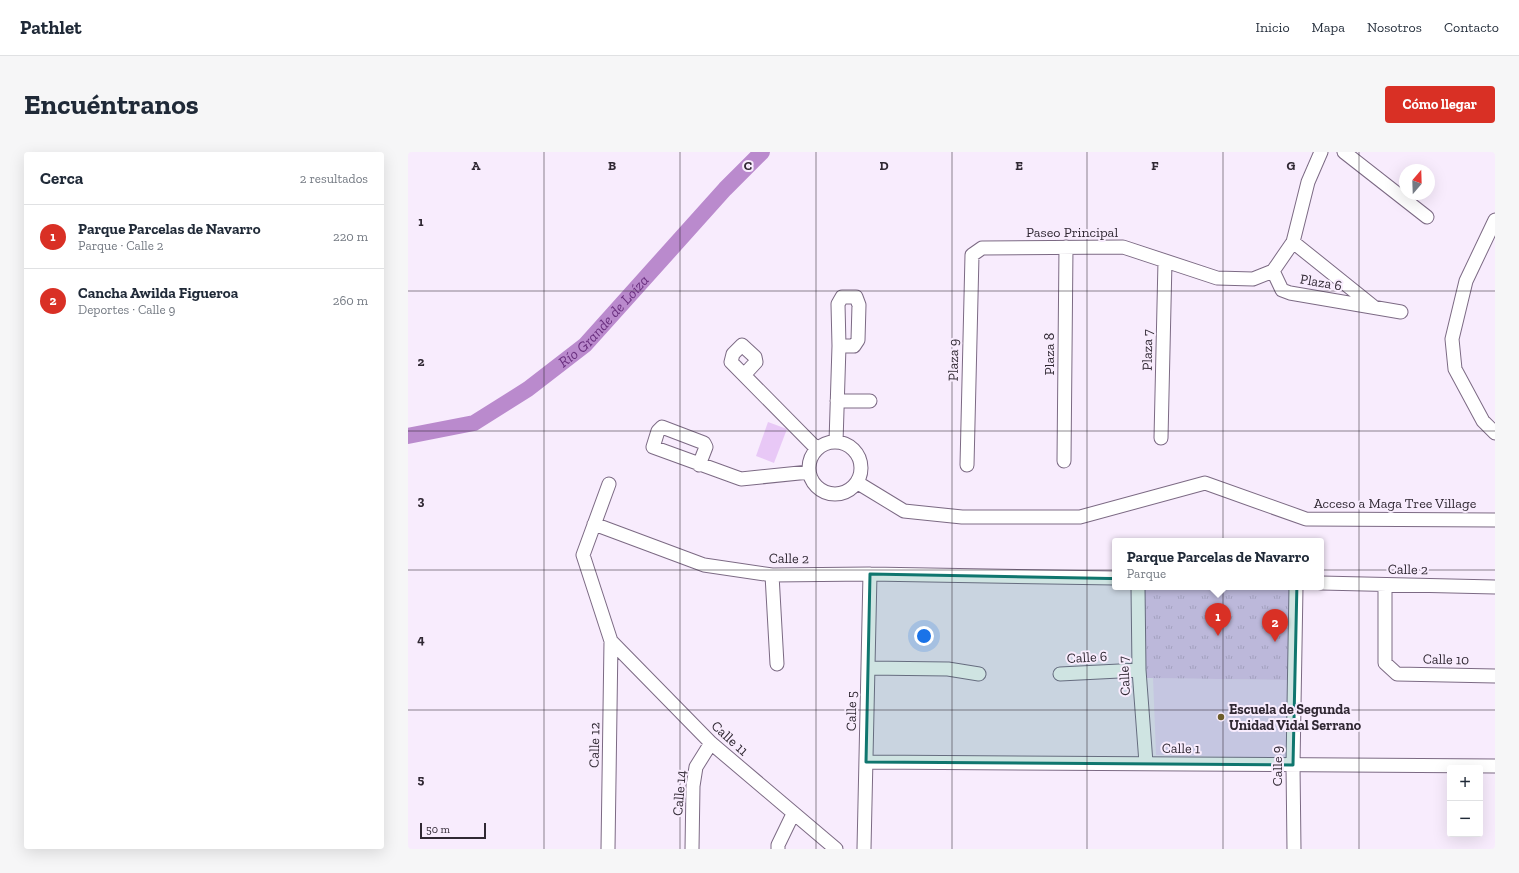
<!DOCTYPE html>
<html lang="es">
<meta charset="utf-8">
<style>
body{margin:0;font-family:"Zilla Slab",serif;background:#f6f6f7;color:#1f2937}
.controls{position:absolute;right:12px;bottom:12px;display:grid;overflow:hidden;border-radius:4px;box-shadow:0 4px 16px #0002}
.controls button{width:36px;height:36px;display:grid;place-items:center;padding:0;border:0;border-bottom:1px solid #e0e1e3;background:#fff;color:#1f2937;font:20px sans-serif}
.compass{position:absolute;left:991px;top:12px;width:36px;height:36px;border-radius:50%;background:#fff;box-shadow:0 4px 16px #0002;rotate:19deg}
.scale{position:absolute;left:12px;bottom:10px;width:66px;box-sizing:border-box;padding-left:4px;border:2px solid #302833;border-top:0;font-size:11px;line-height:14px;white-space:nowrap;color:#302833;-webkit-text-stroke:3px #f8ecfd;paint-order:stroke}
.you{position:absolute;left:516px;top:484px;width:14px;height:14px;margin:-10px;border:3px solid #fff;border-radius:50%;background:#1a73e8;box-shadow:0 0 0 6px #1a73e833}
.badge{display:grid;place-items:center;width:26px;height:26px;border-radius:50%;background:#d93025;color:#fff;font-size:13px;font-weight:700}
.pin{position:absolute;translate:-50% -33px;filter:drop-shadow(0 1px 2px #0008)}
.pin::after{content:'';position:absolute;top:21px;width:14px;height:12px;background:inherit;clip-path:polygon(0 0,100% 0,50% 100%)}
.popup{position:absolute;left:704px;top:386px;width:212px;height:52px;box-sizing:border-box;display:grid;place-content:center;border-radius:4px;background:#fff;filter:drop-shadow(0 1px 3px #0005);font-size:13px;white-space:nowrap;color:#747a83}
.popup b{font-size:15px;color:#1f2937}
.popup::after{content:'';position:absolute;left:50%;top:100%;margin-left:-8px;border:8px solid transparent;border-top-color:#fff}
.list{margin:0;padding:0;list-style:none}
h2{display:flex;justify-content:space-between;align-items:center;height:52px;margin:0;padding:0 16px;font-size:17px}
h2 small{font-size:13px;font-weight:400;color:#747a83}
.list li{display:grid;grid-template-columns:26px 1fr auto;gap:12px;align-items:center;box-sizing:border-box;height:64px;padding:0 16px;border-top:1px solid #e0e1e3}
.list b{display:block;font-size:15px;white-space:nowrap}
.list p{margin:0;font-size:13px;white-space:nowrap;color:#747a83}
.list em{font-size:13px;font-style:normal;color:#747a83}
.map{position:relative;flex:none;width:1087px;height:697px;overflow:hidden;border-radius:4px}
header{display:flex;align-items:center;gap:24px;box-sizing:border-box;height:56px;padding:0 20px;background:#fff;border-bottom:1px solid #e0e1e3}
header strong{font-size:19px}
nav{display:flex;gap:22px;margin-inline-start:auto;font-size:14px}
.intro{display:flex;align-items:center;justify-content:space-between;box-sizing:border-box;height:96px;padding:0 24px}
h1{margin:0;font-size:28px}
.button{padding:10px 18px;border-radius:4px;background:#d93025;color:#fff;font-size:14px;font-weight:700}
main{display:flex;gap:24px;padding:0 24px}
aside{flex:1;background:#fff;border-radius:4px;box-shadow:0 4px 16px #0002}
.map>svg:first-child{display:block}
.built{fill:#f3dafe}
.grass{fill:#e8c8f6}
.park{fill:url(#park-tufts)}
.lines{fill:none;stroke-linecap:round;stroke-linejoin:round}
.river{stroke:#ba8acd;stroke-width:16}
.minor-casing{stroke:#7c6a84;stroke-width:15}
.minor{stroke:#fff;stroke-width:13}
.marked{fill:#0f766e;fill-opacity:0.2;stroke:#0f766e;stroke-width:3;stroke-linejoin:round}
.grid{fill:none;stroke:#302833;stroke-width:1;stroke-opacity:0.55}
.poi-dot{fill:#6d5d2a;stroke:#f8ecfd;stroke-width:1.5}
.labels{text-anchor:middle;stroke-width:4;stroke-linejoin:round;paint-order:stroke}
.street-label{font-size:14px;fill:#302833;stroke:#f8ecfd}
.poi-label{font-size:14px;font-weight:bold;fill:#302833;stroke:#f8ecfd;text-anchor:start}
.water-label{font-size:15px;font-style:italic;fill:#6a2f7f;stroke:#f8ecfd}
.grid-label{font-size:13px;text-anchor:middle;font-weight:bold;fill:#302833;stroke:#f8ecfd;stroke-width:4;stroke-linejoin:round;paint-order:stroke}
</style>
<header>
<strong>Pathlet</strong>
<nav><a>Inicio</a><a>Mapa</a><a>Nosotros</a><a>Contacto</a></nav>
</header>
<div class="intro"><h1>Encuéntranos</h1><a class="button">Cómo llegar</a></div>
<main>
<aside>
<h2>Cerca<small>2 resultados</small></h2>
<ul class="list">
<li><span class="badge">1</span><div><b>Parque Parcelas de Navarro</b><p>Parque · Calle 2</p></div><em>220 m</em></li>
<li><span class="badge">2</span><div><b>Cancha Awilda Figueroa</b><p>Deportes · Calle 9</p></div><em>260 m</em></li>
</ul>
</aside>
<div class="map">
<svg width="1087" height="697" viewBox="0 0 1087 697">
<defs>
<pattern id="park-tufts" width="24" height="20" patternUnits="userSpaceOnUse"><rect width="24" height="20" fill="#e8c8f6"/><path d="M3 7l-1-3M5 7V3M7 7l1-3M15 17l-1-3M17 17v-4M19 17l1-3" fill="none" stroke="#c7acd3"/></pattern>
</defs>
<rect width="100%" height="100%" fill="#f8ecfd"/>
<!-- built -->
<path class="built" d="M 745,526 L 879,528 L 879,606 L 748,603 Z"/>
<!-- grass -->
<path class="grass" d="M 360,270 L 379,277 L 366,311 L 348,304 Z"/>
<!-- park -->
<path class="park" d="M 735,435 L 881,435 L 883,437 L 883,528 L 738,526 Z"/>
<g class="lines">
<!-- river -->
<path class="river" id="s1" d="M 0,284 L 66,271 L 120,237 L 177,193 L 317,37 L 354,0"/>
<defs>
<path id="minor" d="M 936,0 L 1019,65
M 1087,68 L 1058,129 L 1044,187 L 1047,217 L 1075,269 L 1087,281
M 885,90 L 966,155
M 865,119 L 874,138 L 882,141 L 993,160
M 336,223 L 348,210 L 347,205 L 334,193 L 325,202 L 323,210 L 409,297
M 429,249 L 462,249
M 753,286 L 757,109
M401 316a26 26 0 1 1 52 0a26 26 0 1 1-52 0Z
M 428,290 L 431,194 L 430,152 L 434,145 L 448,145 L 451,153 L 450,188 L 446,194 L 431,194
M 656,309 L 658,95
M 291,313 L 298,295 L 296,291 L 254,275 L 250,279 L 245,295 L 333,327 L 401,320
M 559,313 L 564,103 L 574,96 L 715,95 L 809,126 L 845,127 L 865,119 L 885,90 L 900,30 L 913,0
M 450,331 L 496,359 L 554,365 L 672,365 L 797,331 L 898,367 L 1087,368
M 186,372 L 296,413 L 364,423 L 462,422 L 707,426
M 364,423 L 369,512
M 913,431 L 1087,435
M 977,433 L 977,511 L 989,522 L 1087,524
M 730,435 L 731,518 L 738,611
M 203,489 L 303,591 L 428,697
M 460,516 L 540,517 L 571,522
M 652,522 L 731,518
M 458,610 L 1087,614
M 200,697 L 203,489 L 175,403 L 201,332
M 284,697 L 285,634 L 288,615 L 303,591
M 370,697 L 370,693 L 385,662
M 456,697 L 462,422
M 886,697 L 885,613 L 888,435"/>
</defs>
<!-- minor casing -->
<use href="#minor" class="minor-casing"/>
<!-- minor -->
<use href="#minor" class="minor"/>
</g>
<!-- marked area -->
<path class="marked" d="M 462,422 L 889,430 L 885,613 L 458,610 Z"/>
<!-- grid -->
<path class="grid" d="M 136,0 L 136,697M 272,0 L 272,697M 408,0 L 408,697M 544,0 L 544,697M 679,0 L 679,697M 815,0 L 815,697M 951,0 L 951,697M 0,139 L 1087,139M 0,279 L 1087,279M 0,418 L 1087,418M 0,558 L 1087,558"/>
<!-- markers -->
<circle class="poi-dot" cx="813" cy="565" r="4"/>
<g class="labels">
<!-- street labels -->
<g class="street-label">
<text x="664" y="85">Paseo Principal</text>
<text transform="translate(913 130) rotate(10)" y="5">Plaza 6</text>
<text transform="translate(739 198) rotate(-89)" y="5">Plaza 7</text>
<text transform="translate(641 202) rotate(-90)" y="5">Plaza 8</text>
<text transform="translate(545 208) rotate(-89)" y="5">Plaza 9</text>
<text x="987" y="356">Acceso a Maga Tree Village</text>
<text transform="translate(381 406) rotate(1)" y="5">Calle 2</text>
<text transform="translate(1000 417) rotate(1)" y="5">Calle 2</text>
<text transform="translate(679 505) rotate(-3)" y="5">Calle 6</text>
<text transform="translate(1038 507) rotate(1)" y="5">Calle 10</text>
<text transform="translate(716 524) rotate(-93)" y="5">Calle 7</text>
<text transform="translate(443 559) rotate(-89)" y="5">Calle 5</text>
<text transform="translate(322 586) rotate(42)" y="5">Calle 11</text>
<text transform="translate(186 593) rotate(-89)" y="5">Calle 12</text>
<text transform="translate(773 596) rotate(1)" y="5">Calle 1</text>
<text transform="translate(869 614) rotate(-90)" y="5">Calle 9</text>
<text transform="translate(271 641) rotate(-85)" y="5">Calle 14</text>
</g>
<!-- poi labels -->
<g class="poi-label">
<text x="821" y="562">Escuela de Segunda<tspan x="821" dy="16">Unidad Vidal Serrano</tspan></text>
</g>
<!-- water labels -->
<g class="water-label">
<text dy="5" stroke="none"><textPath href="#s1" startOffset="233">Río Grande de Loíza</textPath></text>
</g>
</g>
<g class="grid-label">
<text x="68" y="18">A</text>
<text x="204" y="18">B</text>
<text x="340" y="18">C</text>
<text x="476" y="18">D</text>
<text x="611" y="18">E</text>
<text x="747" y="18">F</text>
<text x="883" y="18">G</text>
<text x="13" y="74">1</text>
<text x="13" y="214">2</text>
<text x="13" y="353">3</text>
<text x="13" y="492">4</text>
<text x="13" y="632">5</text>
</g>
</svg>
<div class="controls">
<button>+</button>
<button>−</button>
</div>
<svg class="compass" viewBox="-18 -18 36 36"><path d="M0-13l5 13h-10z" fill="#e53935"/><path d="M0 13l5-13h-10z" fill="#747a83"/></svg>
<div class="scale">50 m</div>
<div class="you"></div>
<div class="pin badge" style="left:810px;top:484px">1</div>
<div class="popup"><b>Parque Parcelas de Navarro</b>Parque</div>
<div class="pin badge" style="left:867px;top:490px">2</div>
</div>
</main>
